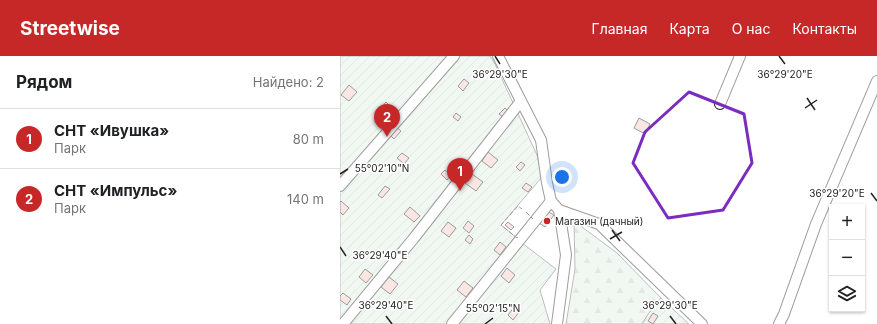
<!DOCTYPE html>
<html lang="ru">
<meta charset="utf-8">
<style>
body{margin:0;font-family:Inter,sans-serif;background:#f2f2f2;color:#202124}
.controls{position:absolute;right:12px;bottom:12px;display:grid;overflow:hidden;border-radius:0px;box-shadow:0 1px 3px #0004}
.controls button{width:36px;height:36px;display:grid;place-items:center;padding:0;border:0;border-bottom:1px solid #e0e0e0;background:#fff;color:#202124;font:20px sans-serif}
.you{position:absolute;left:222px;top:121px;width:14px;height:14px;margin:-10px;border:3px solid #fff;border-radius:50%;background:#1a73e8;box-shadow:0 0 0 6px #1a73e833}
.badge{display:grid;place-items:center;width:26px;height:26px;border-radius:50%;background:#c62828;color:#fff;font-size:13px;font-weight:700}
.pin{position:absolute;translate:-50% -33px;filter:drop-shadow(0 1px 2px #0008)}
.pin::after{content:'';position:absolute;top:21px;width:14px;height:12px;background:inherit;clip-path:polygon(0 0,100% 0,50% 100%)}
.list{margin:0;padding:0;list-style:none}
h2{display:flex;justify-content:space-between;align-items:center;height:52px;margin:0;padding:0 16px;font-size:17px}
h2 small{font-size:13px;font-weight:400;color:#757577}
.list li{display:grid;grid-template-columns:26px 1fr auto;gap:12px;align-items:center;box-sizing:border-box;height:60px;padding:0 16px;border-top:1px solid #e0e0e0}
.list b{display:block;font-size:15px;white-space:nowrap}
.list p{margin:0;font-size:13px;white-space:nowrap;color:#757577}
.list em{font-size:13px;font-style:normal;color:#757577}
.icon{flex:none;width:22px;height:22px;fill:none;stroke:currentColor;stroke-width:2;stroke-linecap:round;stroke-linejoin:round}
.map{position:relative;flex:none;width:537px;height:268px;overflow:hidden}
header{display:flex;align-items:center;gap:24px;box-sizing:border-box;height:56px;padding:0 20px;background:#c62828;color:#fff}
header strong{font-size:19px}
nav{display:flex;gap:22px;margin-inline-start:auto;font-size:14px}
main{display:flex}
aside{flex:1;background:#fff}
.map>svg:first-child{display:block}
.forest{fill:url(#forest-firs);stroke:#6f6f6f}
.garden{fill:url(#garden-furrows);stroke:#6f6f6f}
.building{fill:#f3c9c0;stroke:#222}
.lines{fill:none;stroke-linecap:round;stroke-linejoin:round}
.minor-casing{stroke:#222;stroke-width:12}
.minor{stroke:#fff;stroke-width:10}
.fence{stroke:#222;stroke-width:1;stroke-dasharray:5 2;stroke-linecap:butt}
.marked{fill:none;stroke:#7b2cbf;stroke-width:3;stroke-linejoin:round}
.ticks{fill:none;stroke:#222;stroke-width:1.5}
.poi-dot{fill:#c62828;stroke:#fff;stroke-width:1.5}
.labels{text-anchor:middle;stroke-width:3;stroke-linejoin:round;paint-order:stroke}
.poi-label{font-size:10px;fill:#222;stroke:#fff;text-anchor:start}
.ticks-label{font-size:10px;text-anchor:middle;fill:#222;stroke:#fff;stroke-width:3;stroke-linejoin:round;paint-order:stroke}
</style>
<header>
<strong>Streetwise</strong>
<nav><a>Главная</a><a>Карта</a><a>О нас</a><a>Контакты</a></nav>
</header>
<main>
<aside>
<h2>Рядом<small>Найдено: 2</small></h2>
<ul class="list">
<li><span class="badge">1</span><div><b>СНТ «Ивушка»</b><p>Парк</p></div><em>80 m</em></li>
<li><span class="badge">2</span><div><b>СНТ «Импульс»</b><p>Парк</p></div><em>140 m</em></li>
</ul>
</aside>
<div class="map">
<svg width="537" height="268" viewBox="0 0 537 268">
<defs>
<pattern id="forest-firs" width="22" height="20" patternUnits="userSpaceOnUse"><rect width="22" height="20" fill="#e0efe3"/><path d="M5 1l3.5 6h-7zM16 11l3.5 6h-7z" fill="#c0cdc2"/></pattern>
<pattern id="garden-furrows" width="10" height="10" patternUnits="userSpaceOnUse"><rect width="10" height="10" fill="#e0efe3"/><path d="M-1 1l2-2M0 10L10 0M9 11l2-2" fill="none" stroke="#c0cdc2"/></pattern>
</defs>
<rect width="100%" height="100%" fill="#fff"/>
<!-- forest -->
<path class="forest" d="M 234,165 L 277,197 L 321,242 L 309,257 L 302,268 L 226,268 L 235,213 Z"/>
<!-- garden -->
<path class="garden" d="M 0,0 L 150,0 L 155,8 L 197,99 L 202,121 L 161,169 L 177,182 L 108,268 L 0,268 Z
M 182,187 L 216,213 L 200,234 L 210,268 L 118,268 Z
M 321,242 L 349,268 L 302,268 L 309,257 Z"/>
<!-- building -->
<path class="building" d="M 124,23 L 129,27 L 123,35 L 118,30 Z
M 9,29 L 17,36 L 9,45 L 1,39 Z
M 46,46 L 55,55 L 49,62 L 40,53 Z
M 165,52 L 168,55 L 163,61 L 159,58 Z
M 116,57 L 121,61 L 118,65 L 113,61 Z
M 299,62 L 310,68 L 305,78 L 294,72 Z
M 55,70 L 61,75 L 54,83 L 48,77 Z
M 148,96 L 158,104 L 151,112 L 142,105 Z
M 62,97 L 69,102 L 64,108 L 57,102 Z
M 181,106 L 185,109 L 180,115 L 176,111 Z
M 105,114 L 111,119 L 107,124 L 101,118 Z
M 132,118 L 143,126 L 136,135 L 125,127 Z
M 186,127 L 192,131 L 188,136 L 182,132 Z
M 45,130 L 50,133 L 42,142 L 38,139 Z
M 1,145 L 9,152 L 3,159 L 0,156 L 0,146 Z
M 70,151 L 80,160 L 74,166 L 64,158 Z
M 207,155 L 214,159 L 205,171 L 199,167 Z
M 128,165 L 134,170 L 129,177 L 123,172 Z
M 108,166 L 116,172 L 109,181 L 101,175 Z
M 168,166 L 174,171 L 171,174 L 165,169 Z
M 129,179 L 133,183 L 130,188 L 125,184 Z
M 160,186 L 166,191 L 160,199 L 154,194 Z
M 167,212 L 175,219 L 169,227 L 161,220 Z
M 25,213 L 33,219 L 26,227 L 19,221 Z
M 49,221 L 58,228 L 50,238 L 41,231 Z
M 124,225 L 133,232 L 126,241 L 117,234 Z
M 3,237 L 11,243 L 7,249 L 0,244 L 0,240 Z
M 175,250 L 180,255 L 173,264 L 168,259 Z
M 313,257 L 318,260 L 313,268 L 308,265 Z"/>
<g class="lines">
<defs>
<path id="minor" d="M 158,0 L 201,84 L 207,127 L 211,145 L 219,154 L 259,168 L 362,268
M 380,48 L 400,0
M 0,130 L 114,0
M 3,268 L 74,182 L 181,45
M 112,268 L 211,145
M 217,268 L 226,199 L 219,154
M 439,268 L 444,258 L 476,168 L 537,25"/>
</defs>
<!-- minor casing -->
<use href="#minor" class="minor-casing"/>
<!-- minor -->
<use href="#minor" class="minor"/>
<!-- fence -->
<path class="fence" d="M 186,156 L 193,163
M 178,181 L 177,182 L 161,169 L 178,150 L 182,153"/>
</g>
<!-- marked area -->
<path d="M0 0H537V268H0ZM 349,36 L 404,58 L 412,107 L 383,154 L 328,162 L 293,107 L 305,76 Z" fill="#fff" fill-opacity=".55" fill-rule="evenodd"/>
<path class="marked" d="M 349,36 L 404,58 L 412,107 L 383,154 L 328,162 L 293,107 L 305,76 Z"/>
<!-- ticks -->
<path class="ticks" d="M 155,0 L 160,8M 439,0 L 445,8M 467,42 L 475,54M 465,52 L 477,44M 0,118 L 8,113M 531,137 L 537,145M 272,174 L 280,185M 270,183 L 282,176M 0,191 L 6,200M 46,260 L 52,268M 330,260 L 336,268M 145,268 L 153,262"/>
<!-- markers -->
<circle class="poi-dot" cx="207" cy="165" r="4"/>
<g class="labels">
<!-- poi labels -->
<g class="poi-label">
<text x="215" y="169">Магазин (дачный)</text>
</g>
</g>
<g class="ticks-label">
<text x="160" y="22">36°29'30"E</text>
<text x="445" y="22">36°29'20"E</text>
<text x="42" y="116">55°02'10"N</text>
<text x="497" y="141">36°29'20"E</text>
<text x="40" y="203">36°29'40"E</text>
<text x="46" y="253">36°29'40"E</text>
<text x="330" y="253">36°29'30"E</text>
<text x="153" y="256">55°02'15"N</text>
</g>
</svg>
<div class="controls">
<button>+</button>
<button>−</button>
<button><svg class="icon" aria-label="layers" viewBox="0 0 24 24"><path d="M12 4l9 5-9 5-9-5zM3 14l9 5 9-5"/></svg></button>
</div>
<div class="you"></div>
<div class="pin badge" style="left:120px;top:135px">1</div>
<div class="pin badge" style="left:47px;top:81px">2</div>
</div>
</main>
